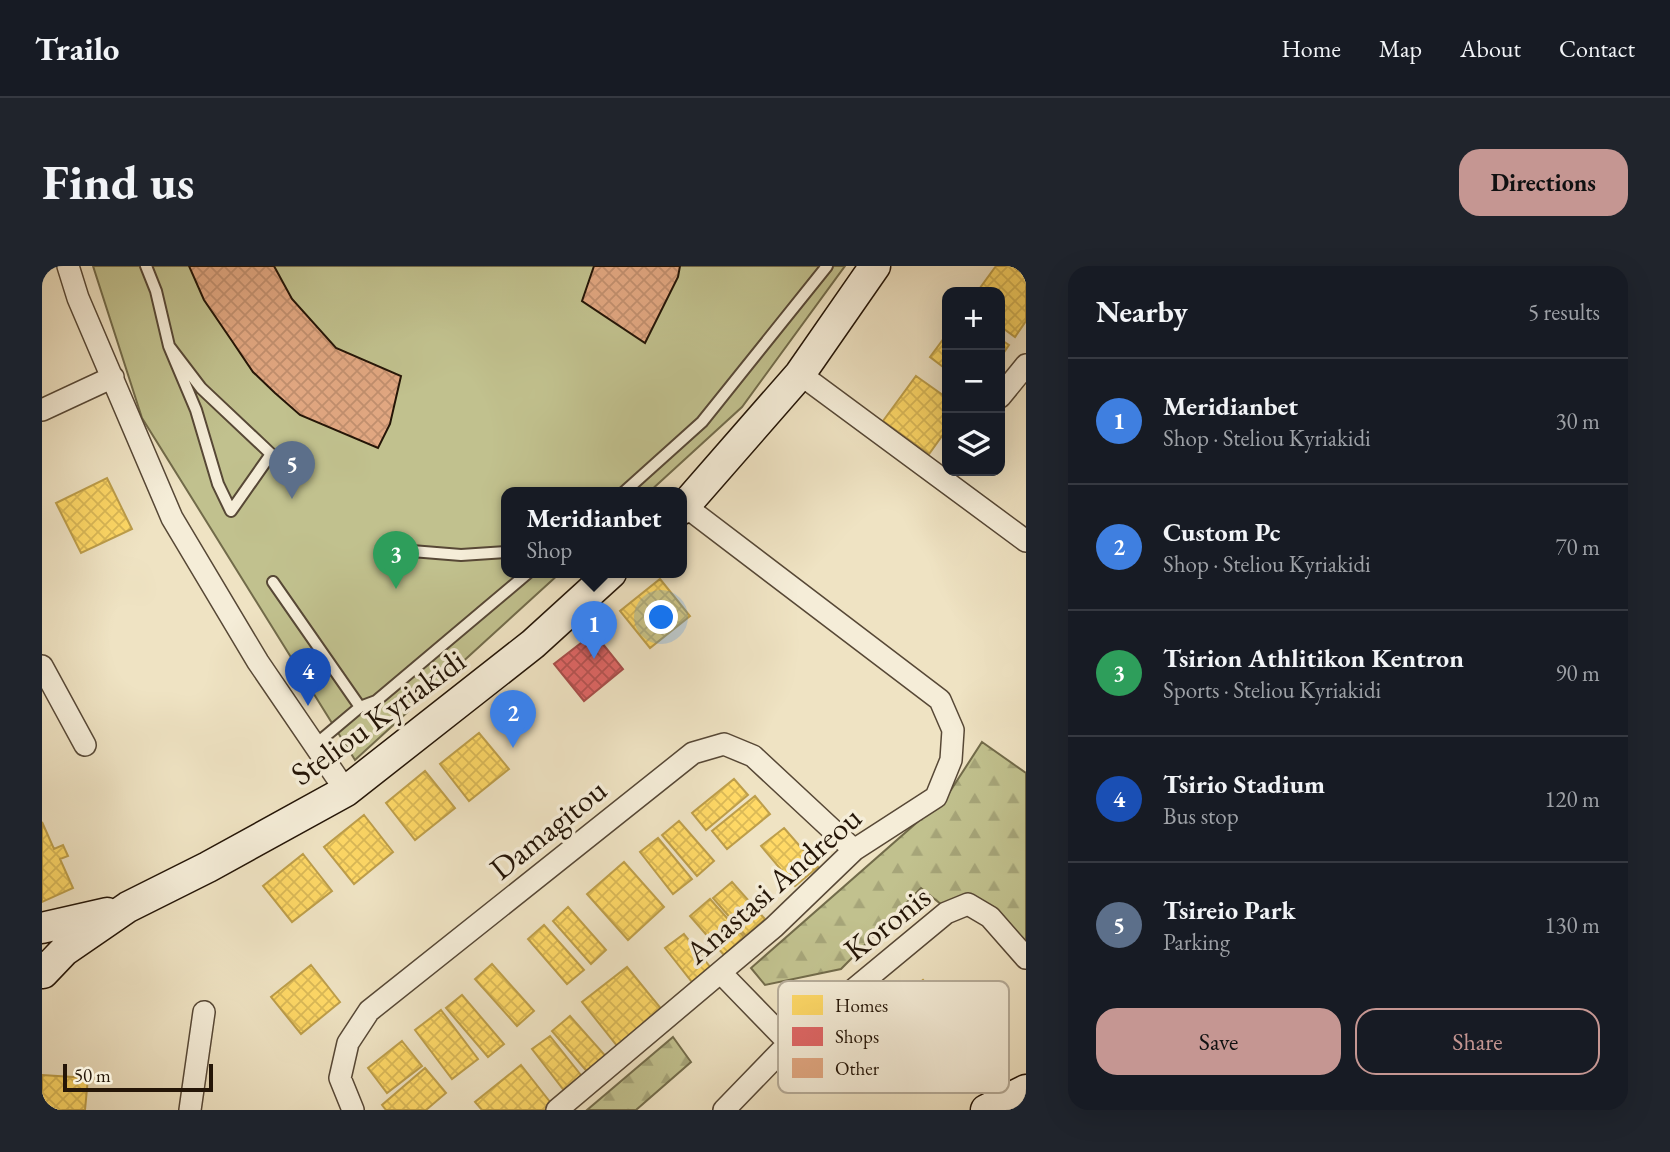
<!DOCTYPE html>
<meta charset="utf-8">
<style>
body{margin:0;font-family:"EB Garamond",serif;background:#20242c;color:#f1f3f6}
.controls{position:absolute;right:21px;top:21px;display:grid;overflow:hidden;border-radius:14px;box-shadow:0 7px 28px #0002}
.controls button{width:63px;height:63px;display:grid;place-items:center;padding:0;border:0;border-bottom:2px solid #363941;background:#171b24;color:#f1f3f6;font:35px sans-serif}
.scale{position:absolute;left:21px;bottom:18px;width:150px;box-sizing:border-box;padding-left:7px;border:4px solid #241507;border-top:0;font-size:19px;line-height:24px;white-space:nowrap;color:#241507;-webkit-text-stroke:5px #f5edd8;paint-order:stroke}
.you{position:absolute;left:620px;top:352px;width:24px;height:24px;margin:-18px;border:5px solid #fff;border-radius:50%;background:#1a73e8;box-shadow:0 0 0 10px #1a73e833}
.badge{display:grid;place-items:center;width:46px;height:46px;border-radius:50%;background:#c59692;color:#fff;font-size:23px;font-weight:700}
.pin{position:absolute;translate:-50% -58px;filter:drop-shadow(0 2px 4px #0008)}
.pin::after{content:'';position:absolute;top:37px;width:24px;height:21px;background:inherit;clip-path:polygon(0 0,100% 0,50% 100%)}
.popup{position:absolute;left:459px;top:221px;width:186px;height:91px;box-sizing:border-box;display:grid;place-content:center;border-radius:14px;background:#171b24;filter:drop-shadow(0 2px 5px #0005);font-size:23px;white-space:nowrap;color:#9ea1a6}
.popup b{font-size:26px;color:#f1f3f6}
.popup::after{content:'';position:absolute;left:50%;top:100%;margin-left:-14px;border:14px solid transparent;border-top-color:#171b24}
.list{margin:0;padding:0;list-style:none}
h2{display:flex;justify-content:space-between;align-items:center;height:91px;margin:0;padding:0 28px;font-size:30px}
h2 small{font-size:23px;font-weight:400;color:#9ea1a6}
.list li{display:grid;grid-template-columns:46px 1fr auto;gap:21px;align-items:center;box-sizing:border-box;height:126px;padding:0 28px;border-top:2px solid #363941}
.list b{display:block;font-size:26px;white-space:nowrap}
.list p{margin:0;font-size:23px;white-space:nowrap;color:#9ea1a6}
.list em{font-size:23px;font-style:normal;color:#9ea1a6}
.actions{display:flex;gap:14px;padding:21px 28px}
.actions a{flex:1;padding:16px 0;border:2px solid #c59692;border-radius:21px;text-align:center;font-size:24px;color:#c59692}
.actions .main{background:#c59692;color:#111}
.icon{flex:none;width:38px;height:38px;fill:none;stroke:currentColor;stroke-width:2;stroke-linecap:round;stroke-linejoin:round}
.map{position:relative;flex:none;width:984px;height:844px;overflow:hidden;border-radius:21px}
header{display:flex;align-items:center;gap:42px;box-sizing:border-box;height:98px;padding:0 35px;background:#171b24;border-bottom:2px solid #363941}
header strong{font-size:33px}
nav{display:flex;gap:38px;margin-inline-start:auto;font-size:24px}
.intro{display:flex;align-items:center;justify-content:space-between;box-sizing:border-box;height:168px;padding:0 42px}
h1{margin:0;font-size:49px}
.button{padding:18px 32px;border-radius:21px;background:#c59692;color:#111;font-size:24px;font-weight:700}
main{display:flex;gap:42px;padding:0 42px}
aside{flex:1;background:#171b24;border-radius:21px;box-shadow:0 7px 28px #0002}
.map>svg:first-child{display:block}
.forest{fill:url(#forest-firs);stroke:#726b4a;stroke-width:2}
.pitch{fill:#c1c18e;stroke:#726b4a;stroke-width:2}
.homes{fill:url(#homes-cross-hatch);stroke:#bd9e4a;stroke-width:2}
.shops{fill:url(#shops-cross-hatch);stroke:#a84e4a;stroke-width:2}
.building{fill:url(#building-cross-hatch);stroke:#241507;stroke-width:2}
.lines{fill:none;stroke-linecap:round;stroke-linejoin:round}
.lane-casing{stroke:#574836;stroke-width:14}
.street-casing{stroke:#574836;stroke-width:24}
.secondary-casing{stroke:#241507;stroke-width:33}
.lane{stroke:#f5edd8;stroke-width:10}
.street{stroke:#f5edd8;stroke-width:21}
.secondary{stroke:#f5edd8;stroke-width:30}
.labels{text-anchor:middle;stroke-width:7;stroke-linejoin:round;paint-order:stroke}
.street-label{font-size:32px;fill:#241507;stroke:#f5edd8}
.key{fill:#f5edd8;stroke:#b6ac99;stroke-width:2}
.key-label{font-size:19px;fill:#241507}
</style>
<header>
<strong>Trailo</strong>
<nav><a>Home</a><a>Map</a><a>About</a><a>Contact</a></nav>
</header>
<div class="intro"><h1>Find us</h1><a class="button">Directions</a></div>
<main>
<div class="map">
<svg width="984" height="844" viewBox="0 0 984 844">
<defs>
<pattern id="forest-firs" width="22" height="20" patternUnits="userSpaceOnUse" patternTransform="scale(1.75)"><rect width="22" height="20" fill="#c1c18e"/><path d="M5 1l3.5 6h-7zM16 11l3.5 6h-7z" fill="#a6a579"/></pattern>
<pattern id="homes-cross-hatch" width="8" height="8" patternUnits="userSpaceOnUse" patternTransform="scale(1.75)"><rect width="8" height="8" fill="#ffd966"/><path d="M0 0l8 8M0 8l8-8" fill="none" stroke="#dab957"/></pattern>
<pattern id="shops-cross-hatch" width="8" height="8" patternUnits="userSpaceOnUse" patternTransform="scale(1.75)"><rect width="8" height="8" fill="#e06666"/><path d="M0 0l8 8M0 8l8-8" fill="none" stroke="#b55352"/></pattern>
<pattern id="building-cross-hatch" width="8" height="8" patternUnits="userSpaceOnUse" patternTransform="scale(1.75)"><rect width="8" height="8" fill="#e1a781"/><path d="M0 0l8 8M0 8l8-8" fill="none" stroke="#c18f6e"/></pattern>
</defs>
<rect width="100%" height="100%" fill="#efe3c3"/>
<filter id="stains"><feTurbulence type="fractalNoise" baseFrequency=".00286" numOctaves="4"/><feColorMatrix values="0 0 0 0 .2 0 0 0 0 .09 0 0 0 0 .02 0 0 0 .5 -.17"/></filter>
<radialGradient id="worn" r=".72"><stop offset=".6" stop-color="#630" stop-opacity="0"/><stop offset="1" stop-color="#630" stop-opacity=".3"/></radialGradient>
<!-- forest -->
<path class="forest" d="M 940,476 L 984,507 L 984,679 L 953,642 L 900,639 L 879,622 L 799,703 L 723,719 L 709,702 L 905,530 Z
M 631,771 L 649,796 L 594,844 L 545,844 Z"/>
<!-- pitch -->
<path class="pitch" d="M 51,0 L 803,0 L 700,141 L 606,227 L 464,227 L 464,307 L 518,307 L 313,494 L 100,152 Z"/>
<!-- homes -->
<path class="homes" d="M 954,0 L 970,0 L 984,10 L 984,55 L 973,71 L 958,60 L 958,26 L 935,26 Z
M 905,68 L 905,104 L 888,91 Z
M 958,73 L 967,79 L 958,92 Z
M 874,110 L 905,132 L 905,163 L 887,188 L 841,155 Z
M 65,212 L 90,263 L 39,287 L 14,237 Z
M 618,313 L 648,350 L 608,382 L 578,345 Z
M 437,467 L 467,503 L 427,535 L 398,498 Z
M 383,505 L 413,542 L 373,574 L 344,537 Z
M 692,513 L 706,529 L 664,564 L 650,547 Z
M 713,530 L 728,548 L 685,583 L 670,565 Z
M 322,549 L 351,586 L 312,618 L 282,581 Z
M 637,555 L 672,595 L 655,610 L 620,569 Z
M 0,556 L 12,583 L 21,579 L 26,590 L 18,593 L 31,622 L 0,636 Z
M 742,562 L 776,601 L 753,620 L 719,580 Z
M 616,572 L 650,613 L 631,628 L 598,586 Z
M 261,588 L 290,625 L 250,656 L 221,620 Z
M 582,596 L 622,641 L 586,674 L 545,628 Z
M 690,616 L 723,653 L 704,670 L 671,632 Z
M 668,633 L 702,671 L 682,689 L 648,650 Z
M 526,641 L 564,684 L 549,698 L 511,655 Z
M 502,659 L 542,704 L 525,718 L 486,673 Z
M 642,668 L 669,702 L 650,716 L 623,682 Z
M 450,698 L 492,745 L 475,760 L 433,713 Z
M 269,699 L 298,736 L 259,768 L 229,731 Z
M 585,701 L 621,745 L 576,781 L 540,736 Z
M 881,714 L 950,793 L 929,811 L 860,732 Z
M 420,729 L 462,778 L 446,791 L 404,742 Z
M 399,744 L 436,793 L 410,813 L 373,764 Z
M 528,750 L 568,795 L 549,810 L 510,765 Z
M 508,770 L 542,813 L 524,827 L 490,783 Z
M 360,775 L 380,800 L 345,827 L 326,802 Z
M 479,799 L 512,841 L 508,844 L 440,844 L 433,836 Z
M 383,802 L 404,827 L 384,844 L 344,844 L 340,839 Z
M 0,809 L 46,812 L 43,844 L 0,844 Z"/>
<!-- shops -->
<path class="shops" d="M 552,367 L 581,403 L 542,435 L 512,398 Z"/>
<!-- building -->
<path class="building" d="M 147,0 L 232,0 L 250,33 L 294,82 L 359,110 L 348,158 L 336,182 L 258,149 L 233,127 L 211,106 L 190,75 L 162,34 Z
M 552,0 L 638,0 L 636,11 L 603,77 L 540,35 Z"/>
<g class="lines">
<defs>
<path id="lane" d="M 104,0 L 114,25 L 127,80 L 154,144 L 176,218 L 189,245 L 229,188 L 159,122 L 127,80
M 581,227 L 660,156 L 785,0
M 345,283 L 419,289 L 464,286
M 231,316 L 318,441 L 334,435 L 486,307
M 274,478 L 318,441"/>
<path id="street" d="M 26,0 L 36,32 L 130,252 L 216,396 L 304,525
M 758,108 L 984,275
M 958,131 L 984,99
M 0,144 L 71,111
M 0,400 L 43,479
M 679,707 L 747,777
M 148,844 L 162,746
M 311,844 L 298,812 L 306,777 L 327,745 L 651,487 L 682,478 L 711,490 L 812,584
M 515,844 L 732,661 L 812,584 L 894,531 L 909,494 L 911,464 L 898,434 L 643,240
M 682,844 L 747,777 L 904,647 L 926,638 L 948,651 L 984,692"/>
<path id="secondary" d="M 640,243 L 758,108 L 833,0
M 0,662 L 65,647
M 1,707 L 22,685 L 86,641 L 166,601 L 304,525 L 491,378 L 569,307
M 944,844 L 984,824"/>
</defs>
<!-- lane casing -->
<use href="#lane" class="lane-casing"/>
<!-- street casing -->
<use href="#street" class="street-casing"/>
<!-- secondary casing -->
<use href="#secondary" class="secondary-casing"/>
<!-- lane -->
<use href="#lane" class="lane"/>
<!-- street -->
<use href="#street" class="street"/>
<!-- secondary -->
<use href="#secondary" class="secondary"/>
</g>
<g class="labels">
<!-- street labels -->
<g class="street-label">
<text transform="translate(336 451) rotate(-36)" y="11">Steliou Kyriakidi</text>
<text transform="translate(506 563) rotate(-39)" y="11">Damagitou</text>
<text transform="translate(731 619) rotate(-41)" y="11">Anastasi Andreou</text>
<text transform="translate(845 657) rotate(-38)" y="11">Koronis</text>
</g>
</g>
<!-- legend -->
<rect x="736" y="715" width="231" height="112" rx="10" class="key"/>
<rect x="750" y="729" width="31" height="20" fill="#ffd966"/>
<rect x="750" y="761" width="31" height="19" fill="#e06666"/>
<rect x="750" y="792" width="31" height="20" fill="#e1a781"/>
<g class="key-label">
<text x="793" y="746">Homes</text>
<text x="793" y="777">Shops</text>
<text x="793" y="809">Other</text>
</g>
<rect width="100%" height="100%" filter="url(#stains)"/>
<rect width="100%" height="100%" fill="url(#worn)"/>
</svg>
<div class="controls">
<button>+</button>
<button>−</button>
<button><svg class="icon" aria-label="layers" viewBox="0 0 24 24"><path d="M12 4l9 5-9 5-9-5zM3 14l9 5 9-5"/></svg></button>
</div>
<div class="scale">50 m</div>
<div class="you"></div>
<div class="pin badge" style="left:552px;top:393px;background:#3f7fe0">1</div>
<div class="popup"><b>Meridianbet</b>Shop</div>
<div class="pin badge" style="left:471px;top:482px;background:#3f7fe0">2</div>
<div class="pin badge" style="left:354px;top:323px;background:#2e9e5b">3</div>
<div class="pin badge" style="left:266px;top:440px;background:#1a4fb4">4</div>
<div class="pin badge" style="left:250px;top:233px;background:#5c6f8a">5</div>
</div>
<aside>
<h2>Nearby<small>5 results</small></h2>
<ul class="list">
<li><span class="badge" style="background:#3f7fe0">1</span><div><b>Meridianbet</b><p>Shop · Steliou Kyriakidi</p></div><em>30 m</em></li>
<li><span class="badge" style="background:#3f7fe0">2</span><div><b>Custom Pc</b><p>Shop · Steliou Kyriakidi</p></div><em>70 m</em></li>
<li><span class="badge" style="background:#2e9e5b">3</span><div><b>Tsirion Athlitikon Kentron</b><p>Sports · Steliou Kyriakidi</p></div><em>90 m</em></li>
<li><span class="badge" style="background:#1a4fb4">4</span><div><b>Tsirio Stadium</b><p>Bus stop</p></div><em>120 m</em></li>
<li><span class="badge" style="background:#5c6f8a">5</span><div><b>Tsireio Park</b><p>Parking</p></div><em>130 m</em></li>
</ul>
<div class="actions"><a class="main">Save</a><a>Share</a></div>
</aside>
</main>
